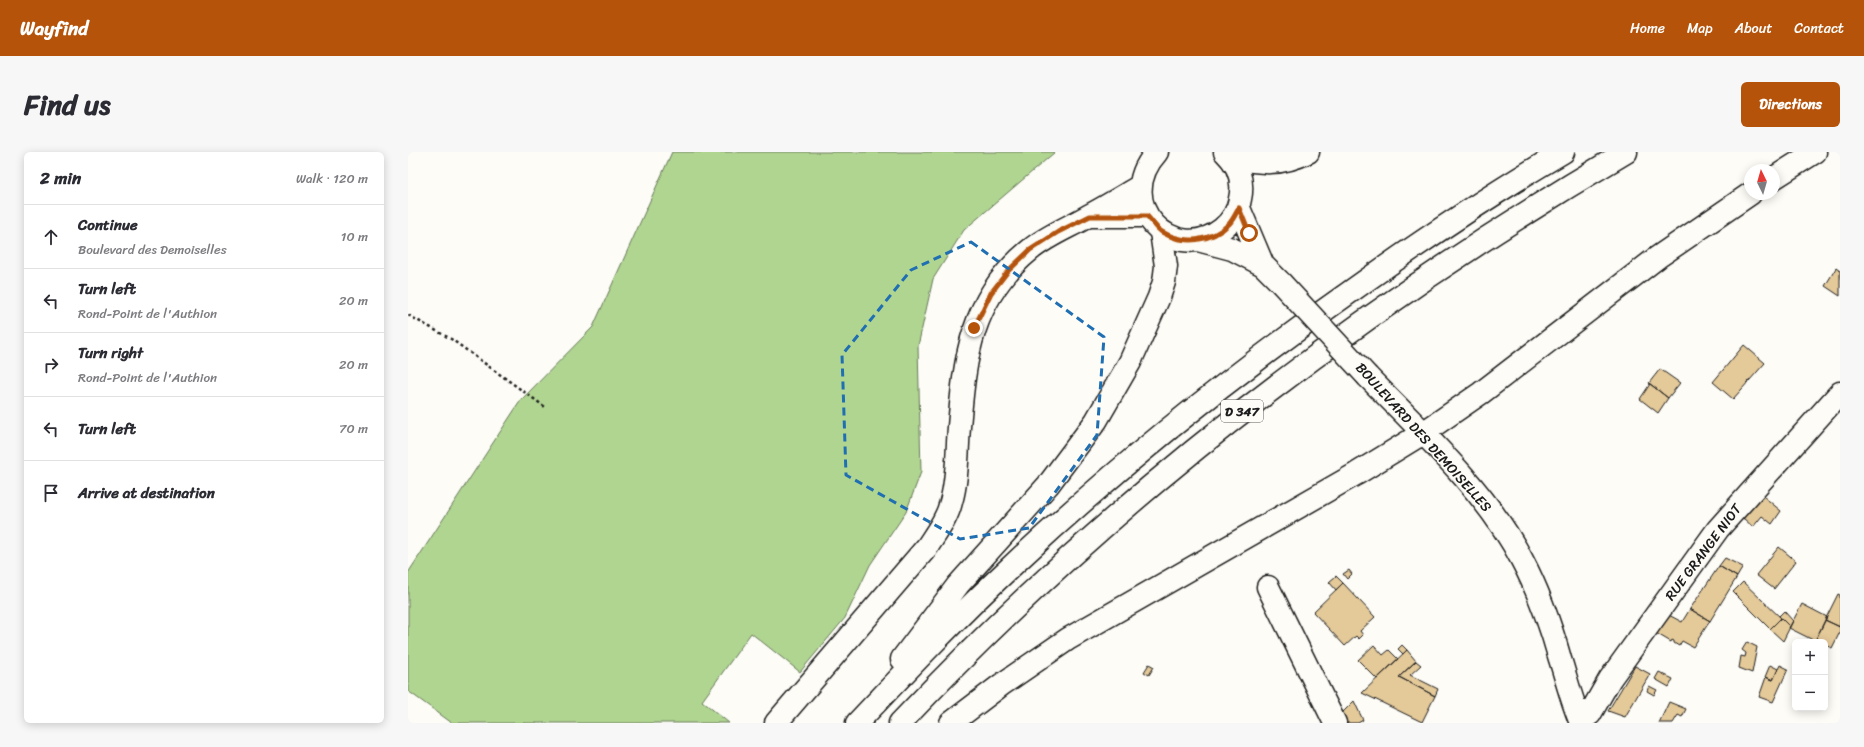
<!DOCTYPE html>
<meta charset="utf-8">
<style>
body{margin:0;font-family:Sriracha,sans-serif;background:#f7f7f7;color:#2b2b33}
.controls{position:absolute;right:12px;bottom:12px;display:grid;overflow:hidden;border-radius:6px;box-shadow:0 2px 10px #0003}
.controls button{width:36px;height:36px;display:grid;place-items:center;padding:0;border:0;border-bottom:1px solid #e1e1e2;background:#fff;color:#2b2b33;font:20px sans-serif}
.compass{position:absolute;left:1336px;top:12px;width:36px;height:36px;border-radius:50%;background:#fff;box-shadow:0 2px 10px #0003;rotate:355deg}
.stop{position:absolute;width:12px;height:12px;margin:-9px;border:3px solid #b45309;border-radius:50%;background:#fff}
.stop.end{background:#b45309;border-color:#fff;box-shadow:0 1px 4px #0008}
.list{margin:0;padding:0;list-style:none}
h2{display:flex;justify-content:space-between;align-items:center;height:52px;margin:0;padding:0 16px;font-size:17px}
h2 small{font-size:13px;font-weight:400;color:#7c7c81}
.list li{display:grid;grid-template-columns:26px 1fr auto;gap:12px;align-items:center;box-sizing:border-box;height:64px;padding:0 16px;border-top:1px solid #e1e1e2}
.list b{display:block;font-size:15px;white-space:nowrap}
.list p{margin:0;font-size:13px;white-space:nowrap;color:#7c7c81}
.list em{font-size:13px;font-style:normal;color:#7c7c81}
.icon{flex:none;width:22px;height:22px;fill:none;stroke:currentColor;stroke-width:2;stroke-linecap:round;stroke-linejoin:round}
.map{position:relative;flex:none;width:1432px;height:571px;overflow:hidden;border-radius:6px}
header{display:flex;align-items:center;gap:24px;box-sizing:border-box;height:56px;padding:0 20px;background:#b45309;color:#fff}
header strong{font-size:19px}
nav{display:flex;gap:22px;margin-inline-start:auto;font-size:14px}
.intro{display:flex;align-items:center;justify-content:space-between;box-sizing:border-box;height:96px;padding:0 24px}
h1{margin:0;font-size:28px}
.button{padding:10px 18px;border-radius:6px;background:#b45309;color:#fff;font-size:14px;font-weight:700}
main{display:flex;gap:24px;padding:0 24px}
aside{flex:1;background:#fff;border-radius:6px;box-shadow:0 2px 10px #0003}
.map>svg:first-child{display:block}
.green{fill:#b0d591;stroke:#667856}
.building{fill:#e4c999;stroke:#1c1c1c}
.lines{fill:none;stroke-linecap:round;stroke-linejoin:round}
.minor-casing{stroke:#1c1c1c;stroke-width:25}
.highway-casing{stroke:#1c1c1c;stroke-width:25}
.path{stroke:#1c1c1c;stroke-width:2.5;stroke-dasharray:3 3;stroke-linecap:butt}
.minor{stroke:#fdfcf7;stroke-width:22}
.highway{stroke:#fdfcf7;stroke-width:22}
.minor-bridge-casing{stroke:#1c1c1c;stroke-width:25;stroke-linecap:butt}
.minor-bridge{stroke:#fdfcf7;stroke-width:22}
.route{stroke:#b45309;stroke-width:5}
.marked{fill:none;stroke:#1f6fb2;stroke-width:3;stroke-dasharray:8 5;stroke-linejoin:round}
.labels{text-anchor:middle;stroke-width:3;stroke-linejoin:round;paint-order:stroke}
.shield{fill:#fdfcf7;stroke:#605f5e;stroke-width:1}
.shield-label{font-size:13px;font-weight:bold;fill:#1c1c1c}
.street-label{font-size:14px;fill:#1c1c1c;stroke:#fdfcf7}
</style>
<header>
<strong>Wayfind</strong>
<nav><a>Home</a><a>Map</a><a>About</a><a>Contact</a></nav>
</header>
<div class="intro"><h1>Find us</h1><a class="button">Directions</a></div>
<main>
<aside>
<h2>2 min<small>Walk · 120 m</small></h2>
<ul class="list">
<li><svg class="icon" aria-label="ahead" viewBox="0 0 24 24"><path d="M12 20V5M6 11l6-6 6 6"/></svg><div><b>Continue</b><p>Boulevard des Demoiselles</p></div><em>10 m</em></li>
<li><svg class="icon" aria-label="left" viewBox="0 0 24 24"><path d="M17 20v-9H6M10 6l-5 5 5 5"/></svg><div><b>Turn left</b><p>Rond-Point de l'Authion</p></div><em>20 m</em></li>
<li><svg class="icon" aria-label="right" viewBox="0 0 24 24"><path d="M7 20v-9h11M14 6l5 5-5 5"/></svg><div><b>Turn right</b><p>Rond-Point de l'Authion</p></div><em>20 m</em></li>
<li><svg class="icon" aria-label="left" viewBox="0 0 24 24"><path d="M17 20v-9H6M10 6l-5 5 5 5"/></svg><div><b>Turn left</b></div><em>70 m</em></li>
<li><svg class="icon" aria-label="arrive" viewBox="0 0 24 24"><path d="M6 21V4h12l-3 4 3 4H6"/></svg><div><b>Arrive at destination</b></div></li>
</ul>
</aside>
<div class="map">
<svg width="1432" height="571" viewBox="0 0 1432 571">
<rect width="100%" height="100%" fill="#fdfcf7"/>
<filter id="ink" filterUnits="userSpaceOnUse"><feTurbulence type="fractalNoise" baseFrequency=".025" numOctaves="2"/><feDisplacementMap in="SourceGraphic" scale="8" xChannelSelector="R" yChannelSelector="G"/><feConvolveMatrix kernelMatrix="1 2 1 2 8 2 1 2 1" color-interpolation-filters="sRGB"/></filter>
<g filter="url(#ink)">
<!-- green -->
<path class="green" d="M 264,0 L 647,0 L 556,78 L 525,127 L 510,194 L 513,320 L 498,360 L 462,413 L 437,466 L 392,520 L 343,481 L 294,549 L 321,571 L 44,571 L 0,539 L 0,421 L 113,248 L 185,175 Z"/>
<!-- building -->
<path class="building" d="M 1428,116 L 1432,119 L 1432,144 L 1417,134 Z
M 1336,193 L 1357,211 L 1325,247 L 1305,230 Z
M 1252,217 L 1272,231 L 1260,246 L 1241,231 Z
M 1242,232 L 1260,246 L 1250,261 L 1232,247 Z
M 1355,344 L 1373,359 L 1364,372 L 1354,364 L 1345,375 L 1335,366 Z
M 1371,395 L 1388,409 L 1366,437 L 1348,423 Z
M 1317,406 L 1335,415 L 1329,425 L 1311,414 Z
M 1311,414 L 1329,425 L 1302,469 L 1282,457 Z
M 941,418 L 944,422 L 939,427 L 935,422 Z
M 928,424 L 935,431 L 928,438 L 921,430 Z
M 1335,430 L 1373,466 L 1362,477 L 1325,440 Z
M 935,431 L 967,465 L 952,479 L 955,483 L 951,487 L 948,484 L 937,494 L 905,460 Z
M 1430,442 L 1432,443 L 1432,475 L 1417,468 Z
M 1394,452 L 1419,465 L 1407,489 L 1381,476 Z
M 1282,457 L 1302,469 L 1285,495 L 1274,489 L 1271,494 L 1266,491 L 1266,489 L 1264,488 L 1263,490 L 1246,480 L 1257,461 L 1274,470 Z
M 1376,459 L 1385,469 L 1382,475 L 1371,464 Z
M 1373,466 L 1382,475 L 1375,489 L 1362,477 Z
M 1417,468 L 1432,475 L 1432,480 L 1424,496 L 1417,493 L 1417,490 L 1407,489 Z
M 1339,490 L 1349,495 L 1344,521 L 1331,516 L 1333,504 L 1337,505 L 1338,501 L 1334,498 Z
M 966,493 L 975,503 L 981,498 L 990,507 L 969,527 L 950,508 Z
M 994,493 L 999,498 L 995,502 L 990,497 Z
M 999,498 L 1008,509 L 991,525 L 1027,544 L 1014,570 L 954,541 Z
M 1008,509 L 1013,513 L 1002,523 L 1030,537 L 1027,544 L 991,525 Z
M 741,512 L 746,515 L 741,523 L 736,520 Z
M 1362,513 L 1370,517 L 1365,528 L 1357,525 Z
M 1372,513 L 1380,517 L 1365,550 L 1351,545 L 1358,525 L 1365,528 Z
M 1227,514 L 1242,522 L 1217,565 L 1200,559 Z
M 1251,520 L 1265,527 L 1261,535 L 1247,527 Z
M 1241,534 L 1249,538 L 1246,543 L 1239,539 Z
M 946,549 L 955,568 L 950,571 L 938,571 L 934,561 Z
M 1261,550 L 1278,557 L 1274,565 L 1270,563 L 1265,571 L 1251,571 Z"/>
<g class="lines">
<defs>
<path id="minor" d="M 749,0 C 702,52 766,115 814,77 C 824,69 830,59 832,47 C 836,29 830,12 817,0
M 831,56 L 855,113 L 873,131
M 682,64 L 739,64
M 790,88 L 824,97 L 855,113
M 960,225 C 1013,279 1080,341 1114,408 C 1130,438 1143,475 1152,507 C 1159,529 1164,550 1173,571
M 860,435 L 927,571
M 1172,569 L 1182,562 L 1202,527 L 1310,377 L 1432,241
M 368,571 L 519,395 C 528,381 539,367 543,350 C 550,326 549,299 551,275 C 557,204 563,146 622,98 C 640,83 662,75 682,63 C 699,54 715,44 732,34"/>
<path id="highway" d="M 823,6 C 853,11 872,14 900,0
M 1366,26 L 1407,0
M 494,507 L 550,433 L 640,333 L 688,269 L 722,210 L 751,145 L 756,130 L 758,114 L 753,80
M 449,571 C 500,517 552,462 607,411 C 716,309 833,216 956,130 C 1021,84 1087,40 1155,0
M 492,571 C 705,345 951,157 1218,0
M 543,571 L 593,533 L 660,487 L 948,322 L 1015,281 L 1073,241 L 1250,105 L 1342,42"/>
</defs>
<!-- minor casing -->
<use href="#minor" class="minor-casing"/>
<!-- highway casing -->
<use href="#highway" class="highway-casing"/>
<!-- path -->
<path class="path" d="M 0,163 L 43,187 L 137,255"/>
<!-- minor -->
<use href="#minor" class="minor"/>
<!-- highway -->
<use href="#highway" class="highway"/>
<defs>
<path id="minor-bridge" d="M 873,131 L 960,225"/>
</defs>
<!-- minor-bridge casing -->
<use href="#minor-bridge" class="minor-bridge-casing"/>
<!-- minor-bridge -->
<use href="#minor-bridge" class="minor-bridge"/>
</g>
</g>
<g class="lines" filter="url(#ink)">
<!-- route -->
<path class="route" d="M 566,176 L 583,141 L 600,119 L 622,98 L 650,80 L 682,64 L 739,64 C 744,69 749,77 754,80 C 776,93 803,90 821,72 C 825,68 828,61 831,56 L 841,81"/>
</g>
<!-- marked area -->
<path class="marked" d="M 563,90 L 696,185 L 689,283 L 621,376 L 552,387 L 438,323 L 434,203 L 503,118 Z"/>
<g class="labels">
<!-- shield labels -->
<rect class="shield" x="813" y="248" width="42" height="22" rx="3"/>
<g class="shield-label">
<text x="834" y="264">D 347</text>
</g>
<!-- street labels -->
<g class="street-label">
<text transform="translate(1016 285) rotate(48)" y="5">BOULEVARD DES DEMOISELLES</text>
<text transform="translate(1295 400) rotate(-53)" y="5">RUE GRANGE NIOT</text>
</g>
</g>
</svg>
<div class="controls">
<button>+</button>
<button>−</button>
</div>
<svg class="compass" viewBox="-18 -18 36 36"><path d="M0-13l5 13h-10z" fill="#e53935"/><path d="M0 13l5-13h-10z" fill="#7c7c81"/></svg>
<div class="stop" style="left:841px;top:81px"></div>
<div class="stop end" style="left:566px;top:176px"></div>
</div>
</main>
